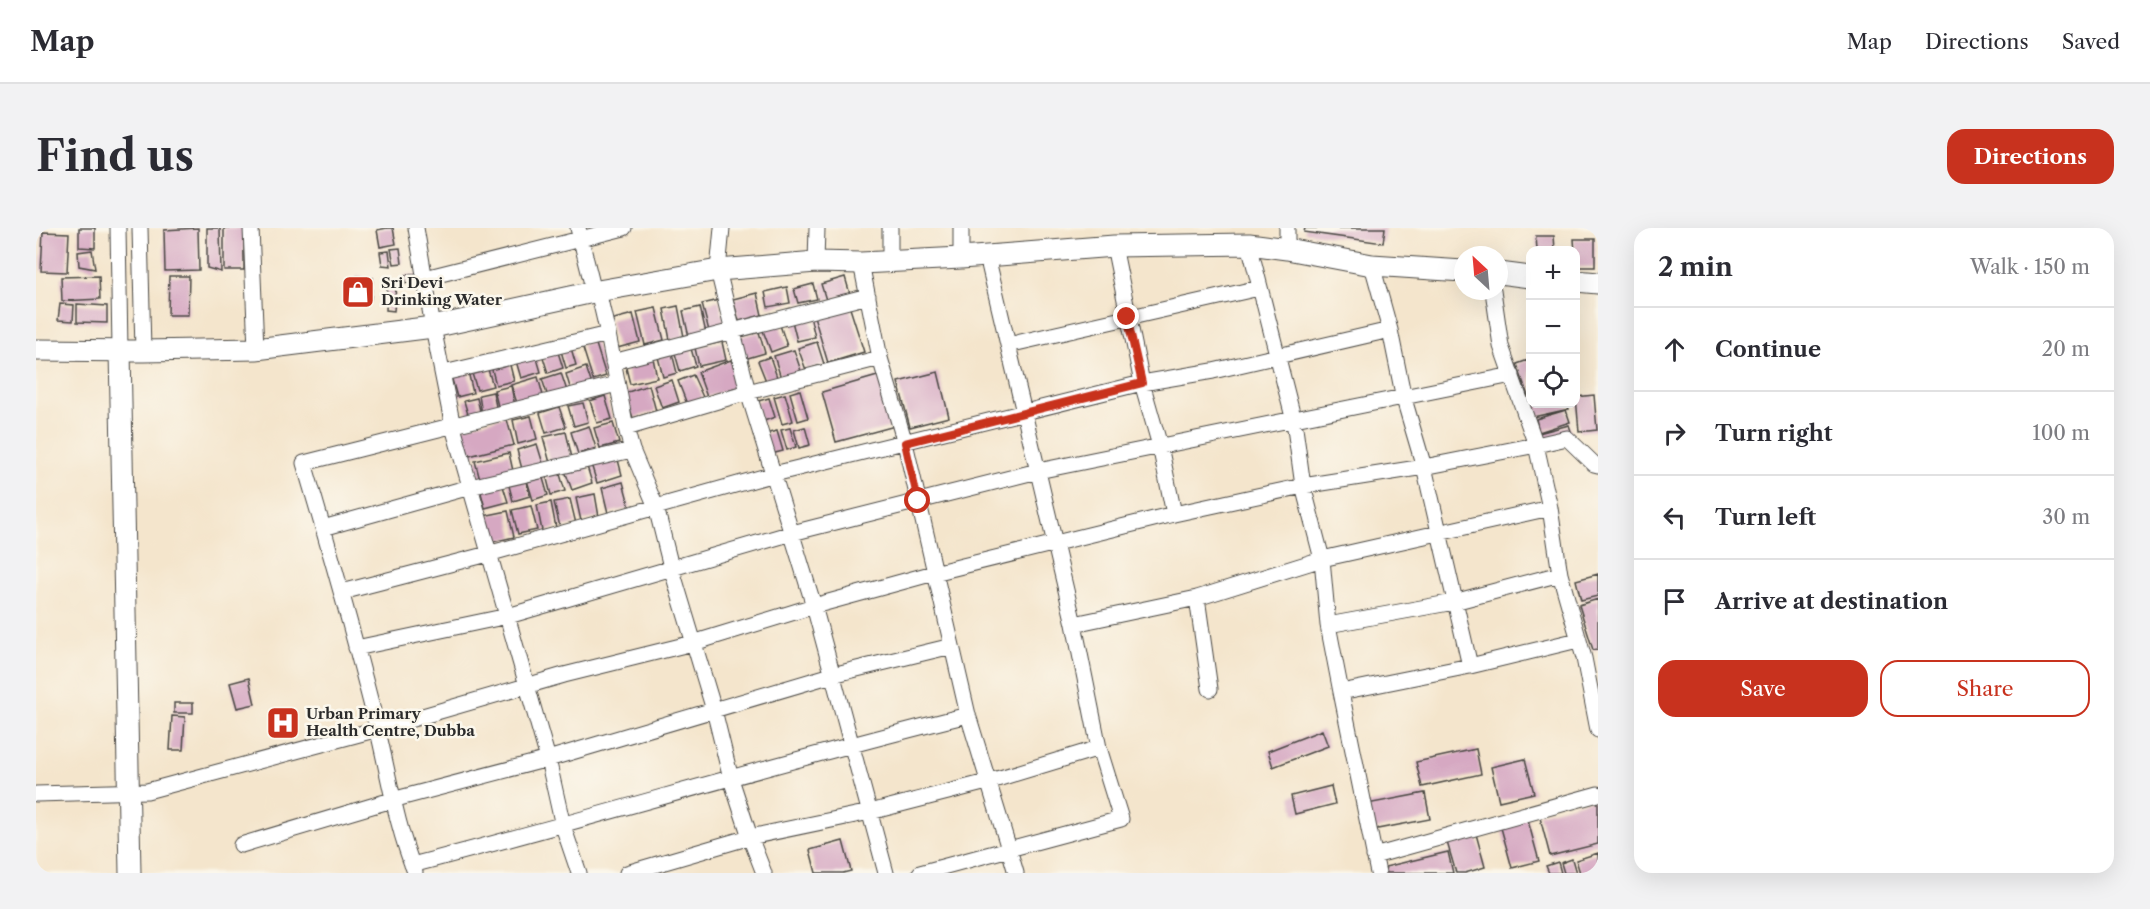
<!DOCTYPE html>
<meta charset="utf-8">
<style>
body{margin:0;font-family:"Libre Caslon Text",serif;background:#f2f2f3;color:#2b2b33}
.controls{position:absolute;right:18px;top:18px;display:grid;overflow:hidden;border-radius:12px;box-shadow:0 6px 24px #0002}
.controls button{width:54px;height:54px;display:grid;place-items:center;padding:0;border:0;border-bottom:2px solid #e1e1e2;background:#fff;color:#2b2b33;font:30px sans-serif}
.compass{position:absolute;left:1418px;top:18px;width:54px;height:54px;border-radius:50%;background:#fff;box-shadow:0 6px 24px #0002;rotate:334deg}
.stop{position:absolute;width:18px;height:18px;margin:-14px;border:4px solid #c8321e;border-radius:50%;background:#fff}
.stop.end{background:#c8321e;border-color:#fff;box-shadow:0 2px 6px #0008}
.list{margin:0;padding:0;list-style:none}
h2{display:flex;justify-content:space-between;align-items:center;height:78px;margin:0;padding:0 24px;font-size:26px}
h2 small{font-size:20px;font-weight:400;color:#7c7c81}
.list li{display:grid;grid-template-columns:39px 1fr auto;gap:18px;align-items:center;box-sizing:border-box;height:84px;padding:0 24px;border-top:2px solid #e1e1e2}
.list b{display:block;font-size:22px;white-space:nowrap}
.list em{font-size:20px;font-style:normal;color:#7c7c81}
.actions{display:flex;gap:12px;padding:18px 24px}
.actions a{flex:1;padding:14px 0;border:2px solid #c8321e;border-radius:18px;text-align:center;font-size:21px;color:#c8321e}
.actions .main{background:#c8321e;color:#fff}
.icon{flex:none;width:33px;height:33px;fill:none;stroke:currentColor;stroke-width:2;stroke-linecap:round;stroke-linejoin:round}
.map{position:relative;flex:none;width:1562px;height:645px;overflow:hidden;border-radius:18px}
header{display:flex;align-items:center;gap:36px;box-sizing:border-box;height:84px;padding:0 30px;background:#fff;border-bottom:2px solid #e1e1e2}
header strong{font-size:28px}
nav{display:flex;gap:33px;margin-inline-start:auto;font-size:21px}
.intro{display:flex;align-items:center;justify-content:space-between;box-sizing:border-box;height:144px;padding:0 36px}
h1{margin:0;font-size:42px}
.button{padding:15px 27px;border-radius:18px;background:#c8321e;color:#fff;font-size:21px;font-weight:700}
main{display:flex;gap:36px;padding:0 36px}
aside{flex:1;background:#fff;border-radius:18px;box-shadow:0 6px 24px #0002}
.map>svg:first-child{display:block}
.building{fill:#d6a8c2}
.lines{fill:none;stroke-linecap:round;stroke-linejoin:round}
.minor-casing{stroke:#494743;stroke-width:17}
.secondary-casing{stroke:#494743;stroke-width:23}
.minor{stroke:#fff;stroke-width:15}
.secondary{stroke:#fff;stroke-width:21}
.route{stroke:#c8321e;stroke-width:8}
.labels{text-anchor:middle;stroke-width:5;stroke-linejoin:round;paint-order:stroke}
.poi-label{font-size:15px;font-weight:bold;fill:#2b2b2b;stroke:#fbf7ec;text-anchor:start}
</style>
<header>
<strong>Map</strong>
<nav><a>Map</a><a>Directions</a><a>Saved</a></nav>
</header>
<div class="intro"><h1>Find us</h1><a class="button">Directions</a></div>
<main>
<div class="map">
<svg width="1562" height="645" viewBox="0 0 1562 645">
<rect width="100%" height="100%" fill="#fbf7ec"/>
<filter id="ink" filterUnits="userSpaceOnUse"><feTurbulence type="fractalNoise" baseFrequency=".0167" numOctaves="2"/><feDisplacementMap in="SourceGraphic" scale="12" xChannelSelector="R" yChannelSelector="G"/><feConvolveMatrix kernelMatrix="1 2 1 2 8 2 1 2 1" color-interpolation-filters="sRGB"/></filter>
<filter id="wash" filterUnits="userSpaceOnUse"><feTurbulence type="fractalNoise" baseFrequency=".008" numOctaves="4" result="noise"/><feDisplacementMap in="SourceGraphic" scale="24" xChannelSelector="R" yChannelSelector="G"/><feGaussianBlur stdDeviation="1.35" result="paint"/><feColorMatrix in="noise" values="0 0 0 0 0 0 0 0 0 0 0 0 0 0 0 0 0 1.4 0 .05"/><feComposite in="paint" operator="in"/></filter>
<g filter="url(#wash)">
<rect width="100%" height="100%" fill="#f4e5cc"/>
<g id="blocks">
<!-- building -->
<path class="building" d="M 43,0 L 59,0 L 59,20 L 43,19 Z
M 162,0 L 163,42 L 129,43 L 128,2 Z
M 171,0 L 184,0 L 185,44 L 171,40 Z
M 188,0 L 208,0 L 208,42 L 188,42 Z
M 351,0 L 357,0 L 360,16 L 344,19 L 341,2 Z
M 1269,0 L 1349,0 L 1347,15 L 1268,4 Z
M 7,4 L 33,5 L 31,44 L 5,43 Z
M 1500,8 L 1518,8 L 1519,22 L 1501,22 Z
M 1538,11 L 1559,11 L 1559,39 L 1540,39 Z
M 364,20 L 366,35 L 358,36 L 355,21 Z
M 56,22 L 59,41 L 43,38 L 42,24 Z
M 353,23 L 355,38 L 346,37 L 344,24 Z
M 384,46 L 385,53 L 369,55 L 369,47 Z
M 63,48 L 64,71 L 26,73 L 25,49 Z
M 133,48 L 153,48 L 152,87 L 132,87 Z
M 321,48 L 337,50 L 335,71 L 318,68 Z
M 809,49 L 814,66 L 790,72 L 785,56 Z
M 777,56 L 781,71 L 762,75 L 758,61 Z
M 351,57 L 360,57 L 358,83 L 350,82 Z
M 751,59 L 754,75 L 732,79 L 729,64 Z
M 721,65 L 726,87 L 703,93 L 697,71 Z
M 683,72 L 691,103 L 674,107 L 666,76 Z
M 24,76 L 38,77 L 37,93 L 22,92 Z
M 41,76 L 71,78 L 71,95 L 41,94 Z
M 813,77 L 828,124 L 792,135 L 778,88 Z
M 642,78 L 648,109 L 634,112 L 628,81 Z
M 664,79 L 670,105 L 653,109 L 647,83 Z
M 620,80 L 628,112 L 609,117 L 601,84 Z
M 597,86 L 604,114 L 581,120 L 574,92 Z
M 774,88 L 779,109 L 761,113 L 756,93 Z
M 743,94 L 751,118 L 735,124 L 726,100 Z
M 723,104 L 729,125 L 705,132 L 699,110 Z
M 559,113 L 570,148 L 557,152 L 546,117 Z
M 686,114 L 690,132 L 663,138 L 659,120 Z
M 781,114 L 788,136 L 770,142 L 762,120 Z
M 654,117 L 660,138 L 644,143 L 638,122 Z
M 535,120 L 540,137 L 530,140 L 525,123 Z
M 521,121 L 527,140 L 512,145 L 506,126 Z
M 758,122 L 765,143 L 745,150 L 738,128 Z
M 636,125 L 641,145 L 627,149 L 622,129 Z
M 500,127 L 505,144 L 485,150 L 480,133 Z
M 734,129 L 741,149 L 730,153 L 722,133 Z
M 617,130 L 621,150 L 594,156 L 589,136 Z
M 695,132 L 704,158 L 671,169 L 662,144 Z
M 1492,132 L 1494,140 L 1494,167 L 1492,168 L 1481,136 Z
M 473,133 L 478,153 L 460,157 L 455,138 Z
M 451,138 L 457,158 L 441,162 L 435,142 Z
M 550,139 L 557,160 L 536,166 L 530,146 Z
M 432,143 L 437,165 L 421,169 L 415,148 Z
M 902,144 L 913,189 L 874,199 L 862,154 Z
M 525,145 L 532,166 L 513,172 L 506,151 Z
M 657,147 L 667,169 L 651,176 L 642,153 Z
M 845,147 L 859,198 L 800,214 L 786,164 Z
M 502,149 L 508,171 L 482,178 L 475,157 Z
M 636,152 L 643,174 L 626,180 L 618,158 Z
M 613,157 L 620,183 L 597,190 L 589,165 Z
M 475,158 L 479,178 L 463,182 L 458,162 Z
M 764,162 L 772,190 L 762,193 L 754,165 Z
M 457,164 L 461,183 L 446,186 L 443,167 Z
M 749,166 L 757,193 L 746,196 L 738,169 Z
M 1558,167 L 1561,202 L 1543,204 L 1540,169 Z
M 569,168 L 576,191 L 561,195 L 554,173 Z
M 441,170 L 445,187 L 433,190 L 428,173 Z
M 733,170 L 739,189 L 725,194 L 719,174 Z
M 547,175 L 552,194 L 538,198 L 532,178 Z
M 1494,176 L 1531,176 L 1533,181 L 1497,189 Z
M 523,179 L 530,199 L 510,205 L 504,185 Z
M 1530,182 L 1534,194 L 1503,204 L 1500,191 Z
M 470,188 L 478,217 L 433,228 L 425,200 Z
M 495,188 L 501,211 L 482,216 L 477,192 Z
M 577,195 L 583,215 L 564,220 L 558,200 Z
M 1533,197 L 1536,206 L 1505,214 L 1503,205 Z
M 553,198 L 560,220 L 542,226 L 535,204 Z
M 769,199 L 774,217 L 763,220 L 758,202 Z
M 754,200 L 760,219 L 751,222 L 745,202 Z
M 741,203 L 747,223 L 735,226 L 729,206 Z
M 530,204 L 536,230 L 514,235 L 507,209 Z
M 501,216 L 508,239 L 487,245 L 481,222 Z
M 473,225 L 477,243 L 444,252 L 439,233 Z
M 581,228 L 586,247 L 561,255 L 555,236 Z
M 550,235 L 556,255 L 536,262 L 529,243 Z
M 523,243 L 529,263 L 515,267 L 510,247 Z
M 506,247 L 512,267 L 497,272 L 491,252 Z
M 489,250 L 494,268 L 477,273 L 472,254 Z
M 587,254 L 594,280 L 572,285 L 566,260 Z
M 466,255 L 472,274 L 449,280 L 444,261 Z
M 559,266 L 563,289 L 545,293 L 540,270 Z
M 534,271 L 540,296 L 524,299 L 518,274 Z
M 515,274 L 520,300 L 506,303 L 501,277 Z
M 495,278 L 501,302 L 482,306 L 476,282 Z
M 472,283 L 478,309 L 452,315 L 447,288 Z
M 1562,346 L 1562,368 L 1545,372 L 1540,352 Z
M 1562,371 L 1562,421 L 1557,422 L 1543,377 Z
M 213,450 L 219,476 L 201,480 L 194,455 Z
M 138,475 L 157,475 L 157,485 L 138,485 Z
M 136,488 L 149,489 L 147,522 L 134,522 Z
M 1286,502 L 1292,518 L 1237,539 L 1232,523 Z
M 1440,521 L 1445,546 L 1386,559 L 1380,534 Z
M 1489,531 L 1498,565 L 1463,573 L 1455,539 Z
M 1295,558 L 1299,576 L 1259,586 L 1255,568 Z
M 1389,565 L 1394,591 L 1336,602 L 1331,576 Z
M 1562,570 L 1562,616 L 1514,628 L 1503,586 Z
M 1491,589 L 1503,633 L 1476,640 L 1464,596 Z
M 1440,606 L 1449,639 L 1429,645 L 1420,645 L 1411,614 Z
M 807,613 L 815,643 L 807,645 L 780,645 L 774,622 Z
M 1412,624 L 1417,645 L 1351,645 L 1349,639 Z
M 1562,625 L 1562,645 L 1544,645 L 1540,632 Z
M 1536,631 L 1540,645 L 1528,645 L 1525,635 Z
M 1522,634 L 1525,645 L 1513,645 L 1510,638 Z"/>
</g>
</g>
<g filter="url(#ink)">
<use href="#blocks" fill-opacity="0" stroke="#494743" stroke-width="1.5"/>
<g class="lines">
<defs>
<path id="minor" d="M 82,0 L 84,122
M 104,0 L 107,123
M 215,0 L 220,121
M 380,0 L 397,99 L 417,199 L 512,531 L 527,598 L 543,645
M 542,0 L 558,64
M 686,0 L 682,42 L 697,104 L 712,164 L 778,378 L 850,645
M 854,0 L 854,33
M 925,0 L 925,30
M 1078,18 L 1106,155 L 1124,218 L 1138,286
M 1251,21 L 1251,0
M 951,28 L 1038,396 L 1063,520 L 1085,591 L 973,621 L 980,645
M 780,34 L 781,0
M 1336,37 L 1354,102 L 1368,171 L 1388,239 L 1434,438
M 389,50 L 588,0
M 562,63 L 572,106 L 590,200 L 596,222 L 620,279 L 635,339 L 678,482 L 695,551 L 714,609 L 728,645
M 972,117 L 1223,60
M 577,134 L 832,68
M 408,145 L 572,106
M 590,200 L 712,164 L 844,130
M 1514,280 L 1524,346 L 1548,430 L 1562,502
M 287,300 L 434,259 L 596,222
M 306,364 L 452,326 L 738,246 L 1106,155 L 1177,143 L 1354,102
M 1161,370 L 1174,461
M 1038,396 L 1161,370 L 1286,331 L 1267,258 L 1258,193 L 1213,16
M 1292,397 L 1418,374 L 1524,346
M 1542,412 L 1434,438 L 1305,464 L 1292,397 L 1286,331 L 1514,280 L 1500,217 L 1531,210 L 1558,236 L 1562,237
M 320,420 L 472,388 L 756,305 L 1002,243 L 1476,147
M 1305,464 L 1342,645
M 0,566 L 111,563 L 342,501 L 528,447 L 657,415 L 778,378 L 898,345 L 1138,286 L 1267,258 L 1388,239 L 1500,217 L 1465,118 L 1457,63
M 205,617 L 356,572 L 512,531 L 796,447 L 916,418
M 1338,628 L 1562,566
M 376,637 C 562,589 745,533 932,487 L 869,215 L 844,130 L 825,35
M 379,644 C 360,597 353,548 341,499 C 319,410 294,323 268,235 L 581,156
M 591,645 L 714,609 L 834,584 L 951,554 L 1063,520
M 884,645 L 973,621 L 932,487"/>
<path id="secondary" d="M 1463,45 L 1494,49
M 1540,53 L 1562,55
M 0,122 L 107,123 L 220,121 L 397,99 L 562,63 L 682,42 L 780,34 L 825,35 L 925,30 L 1078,18 L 1213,16 L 1251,21 L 1336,37 L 1427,43
M 84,122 L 94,645"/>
</defs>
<!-- minor casing -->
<use href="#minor" class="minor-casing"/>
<!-- secondary casing -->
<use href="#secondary" class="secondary-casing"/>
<!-- minor -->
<use href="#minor" class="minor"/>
<!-- secondary -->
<use href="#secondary" class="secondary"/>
</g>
</g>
<g class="lines" filter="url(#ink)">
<!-- route -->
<path class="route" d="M 882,273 L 869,215 L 1106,155 L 1091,89"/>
</g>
<!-- icons -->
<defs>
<symbol id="shop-square" viewBox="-11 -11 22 22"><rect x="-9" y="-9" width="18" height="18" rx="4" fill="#c8321e" stroke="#fbf7ec"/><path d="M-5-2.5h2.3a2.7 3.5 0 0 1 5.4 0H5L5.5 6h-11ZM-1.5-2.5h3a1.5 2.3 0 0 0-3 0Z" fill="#fff"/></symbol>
<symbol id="hospital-square" viewBox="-11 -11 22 22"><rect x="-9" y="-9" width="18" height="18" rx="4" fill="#c8321e" stroke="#fbf7ec"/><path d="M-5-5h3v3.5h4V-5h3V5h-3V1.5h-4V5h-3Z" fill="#fff"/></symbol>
</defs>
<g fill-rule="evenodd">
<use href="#shop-square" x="303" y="45" width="38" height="38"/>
<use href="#hospital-square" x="228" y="476" width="38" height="38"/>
</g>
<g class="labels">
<!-- poi labels -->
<g class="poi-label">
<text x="345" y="60">Sri Devi<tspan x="345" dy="17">Drinking Water</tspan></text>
<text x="270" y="491">Urban Primary<tspan x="270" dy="17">Health Centre, Dubba</tspan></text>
</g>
</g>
</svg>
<div class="controls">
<button>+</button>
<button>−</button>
<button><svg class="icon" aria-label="locate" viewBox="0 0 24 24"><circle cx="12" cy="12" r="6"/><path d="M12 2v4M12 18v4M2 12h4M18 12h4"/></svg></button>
</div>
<svg class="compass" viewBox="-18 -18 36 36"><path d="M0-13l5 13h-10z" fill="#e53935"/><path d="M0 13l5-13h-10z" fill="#7c7c81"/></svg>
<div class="stop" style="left:882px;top:273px"></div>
<div class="stop end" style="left:1091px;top:89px"></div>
</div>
<aside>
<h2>2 min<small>Walk · 150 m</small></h2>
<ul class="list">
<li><svg class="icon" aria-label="ahead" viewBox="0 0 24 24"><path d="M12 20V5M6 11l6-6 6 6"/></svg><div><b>Continue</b></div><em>20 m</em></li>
<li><svg class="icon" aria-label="right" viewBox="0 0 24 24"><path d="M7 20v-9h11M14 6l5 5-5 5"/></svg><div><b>Turn right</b></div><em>100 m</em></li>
<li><svg class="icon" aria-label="left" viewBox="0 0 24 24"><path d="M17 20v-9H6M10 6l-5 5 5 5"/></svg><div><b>Turn left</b></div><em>30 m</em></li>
<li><svg class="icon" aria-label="arrive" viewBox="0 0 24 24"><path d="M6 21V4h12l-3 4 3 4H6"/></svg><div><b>Arrive at destination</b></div></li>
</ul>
<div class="actions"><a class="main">Save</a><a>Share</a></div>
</aside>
</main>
